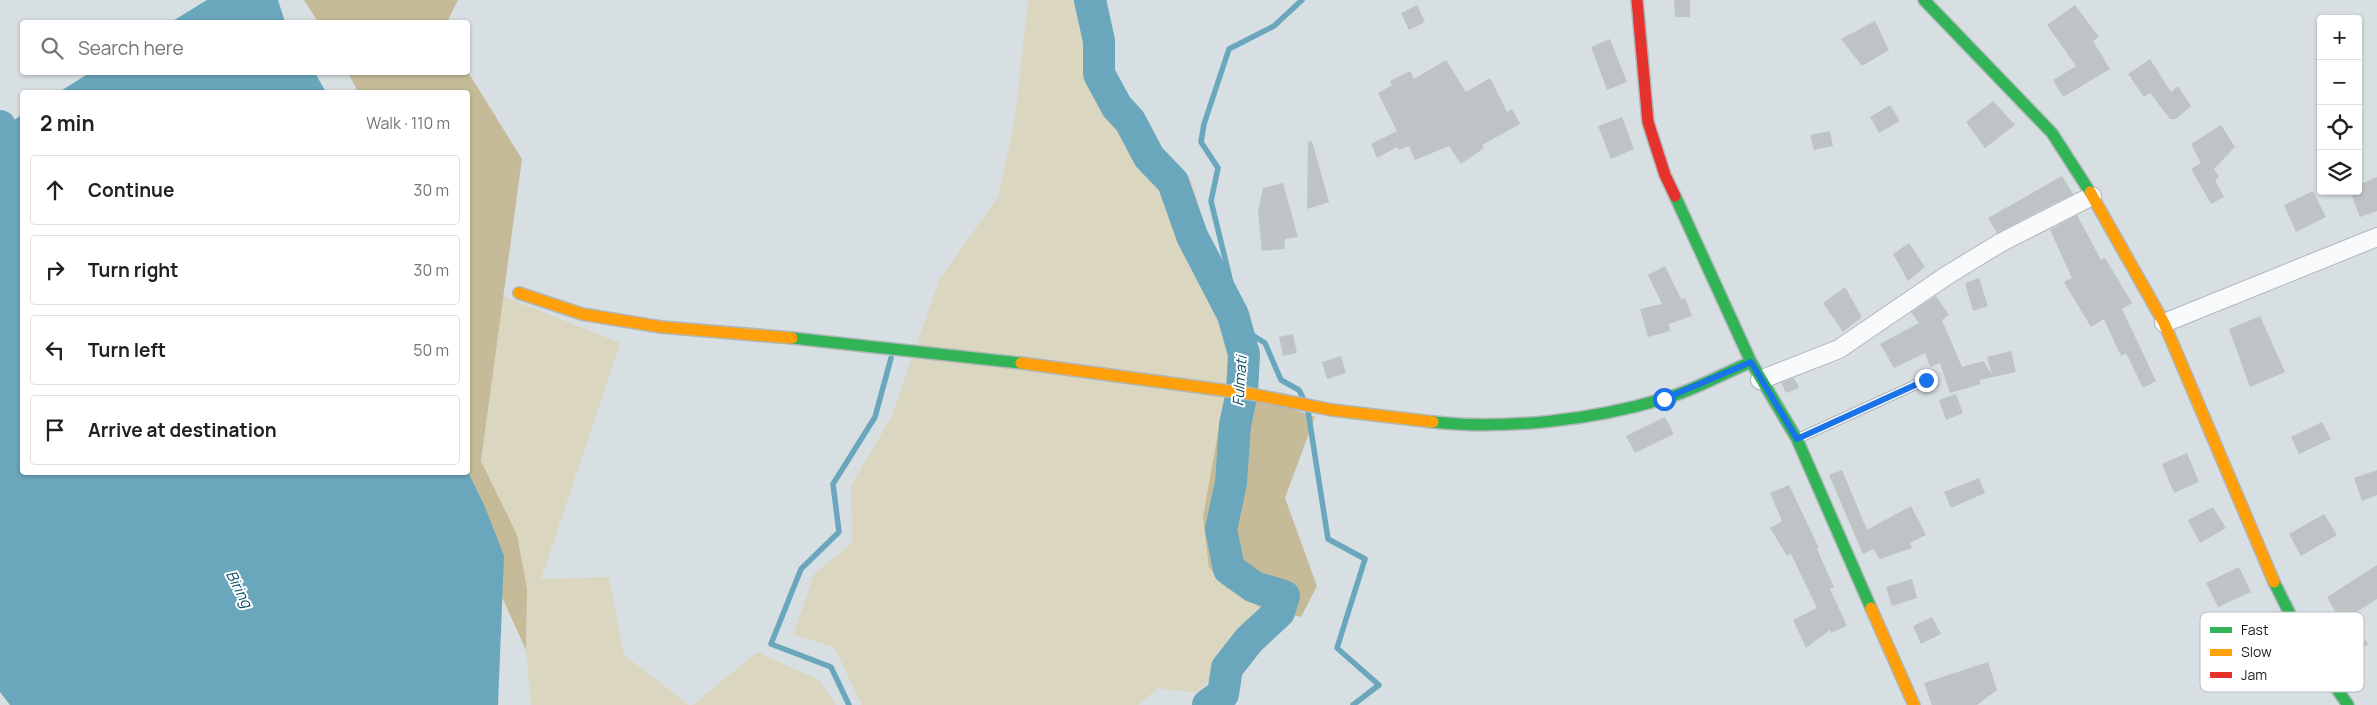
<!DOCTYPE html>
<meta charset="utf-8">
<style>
body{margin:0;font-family:Manrope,sans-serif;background:#f6f6f6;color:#202124}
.controls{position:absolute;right:15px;top:15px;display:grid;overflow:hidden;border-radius:5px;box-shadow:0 1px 4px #0004}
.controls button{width:45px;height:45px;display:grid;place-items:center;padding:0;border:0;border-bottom:1px solid #e0e0e0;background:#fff;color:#202124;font:25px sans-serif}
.stop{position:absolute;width:15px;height:15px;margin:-11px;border:4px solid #1a73e8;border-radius:50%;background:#fff}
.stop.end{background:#1a73e8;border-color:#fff;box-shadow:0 1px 5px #0008}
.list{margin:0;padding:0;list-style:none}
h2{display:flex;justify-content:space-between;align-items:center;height:65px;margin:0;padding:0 20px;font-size:21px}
h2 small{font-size:16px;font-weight:400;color:#757577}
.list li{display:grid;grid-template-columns:32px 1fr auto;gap:15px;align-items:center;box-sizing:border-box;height:70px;margin:0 10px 10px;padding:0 10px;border:1px solid #e0e0e0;border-radius:5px}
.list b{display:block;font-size:19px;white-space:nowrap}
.list em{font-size:16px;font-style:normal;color:#757577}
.icon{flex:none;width:28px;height:28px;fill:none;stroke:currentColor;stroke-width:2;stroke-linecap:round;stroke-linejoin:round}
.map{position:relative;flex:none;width:2377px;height:705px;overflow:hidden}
.search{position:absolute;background:#fff;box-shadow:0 1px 4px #0004;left:20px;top:20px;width:450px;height:55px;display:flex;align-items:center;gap:12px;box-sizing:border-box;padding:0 18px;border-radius:5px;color:#757577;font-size:19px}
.panel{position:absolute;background:#fff;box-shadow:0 1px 4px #0004;left:20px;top:90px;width:450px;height:385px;border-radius:5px}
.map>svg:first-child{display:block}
.green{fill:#dbd6c0}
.forest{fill:#c5bb98}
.water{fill:#6aa6bc}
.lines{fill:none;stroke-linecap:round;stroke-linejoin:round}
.stream{stroke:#6aa6bc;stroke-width:5.5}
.river{stroke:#6aa6bc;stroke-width:32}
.building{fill:#bec4c6}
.lane-casing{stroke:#b0b7b9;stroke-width:11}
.street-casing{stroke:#b0b7b9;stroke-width:20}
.fast-casing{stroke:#b0b7b9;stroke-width:14}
.slow-casing{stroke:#b0b7b9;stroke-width:14}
.jam-casing{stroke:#b0b7b9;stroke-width:14}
.lane{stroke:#f9fafb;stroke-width:9}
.street{stroke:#f9fafb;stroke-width:18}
.fast{stroke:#30b455;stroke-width:11}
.slow{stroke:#ff9f0a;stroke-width:11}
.jam{stroke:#e5322d;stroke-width:11}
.route{stroke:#1a73e8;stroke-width:6}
.labels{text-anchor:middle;stroke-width:4;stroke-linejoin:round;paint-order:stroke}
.water-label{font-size:15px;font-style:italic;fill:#0a5065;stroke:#fff}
.key{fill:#fff;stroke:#b9bbbc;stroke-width:1}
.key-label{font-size:14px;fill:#171d1f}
</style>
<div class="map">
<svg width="2377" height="705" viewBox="0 0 2377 705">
<rect width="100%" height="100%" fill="#d7dfe2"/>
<!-- green -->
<path class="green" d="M 1028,0 L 1090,0 L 1099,41 L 1099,74 L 1193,183 L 1237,360 L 1233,387 L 1227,588 L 1259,607 L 1214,657 L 1208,682 L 1195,693 L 1158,688 L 1138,705 L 862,705 L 834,647 L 793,635 L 814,574 L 852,543 L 851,485 L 892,416 L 939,280 L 998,197 L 1015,119 Z
M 503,296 L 620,343 L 541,579 L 609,577 L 624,655 L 689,705 L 531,705 L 526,650 L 527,589 L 481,462 Z
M 757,652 L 819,680 L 836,705 L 693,705 Z"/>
<!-- forest -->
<path class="forest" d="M 304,0 L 458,0 L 447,22 L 318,22 Z
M 468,72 L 522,159 L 481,461 L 517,535 L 527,589 L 526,650 L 470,527 L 468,472 L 468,92 L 358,92 L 348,73 Z
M 1233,387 L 1315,417 L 1285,498 L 1317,586 L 1301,617 L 1259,607 L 1227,588 L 1209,567 L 1203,517 L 1218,433 Z"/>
<!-- water -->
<path class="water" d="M 207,0 L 278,0 L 285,22 L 171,22 Z
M 91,72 L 315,73 L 326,92 L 59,92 Z
M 22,115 L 22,472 L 468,472 L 485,507 L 504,556 L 498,705 L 10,705 L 0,692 L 0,129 Z"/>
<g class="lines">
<!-- stream -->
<path class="stream" d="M 1302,0 L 1274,26 L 1229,49 L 1204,124 L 1201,142 L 1218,168 L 1211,201 L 1232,287 L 1236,325 L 1265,343 L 1281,380 L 1299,390 L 1303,398
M 1308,411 L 1328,539 L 1365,559 L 1337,648 L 1379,685 L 1353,705
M 849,705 L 831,667 L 771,644 L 801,569 L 839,532 L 833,484 L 875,417 L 891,358"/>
<!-- river -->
<path class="river" d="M 1090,0 L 1099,41 L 1099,74 L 1117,107 L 1130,121 L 1149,157 L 1173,182 L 1192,236 L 1233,315 L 1244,354 L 1242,392 L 1235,425 L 1231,483 L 1221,529 L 1229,569 L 1254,587 L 1284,596 L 1279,612 L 1249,640 L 1227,668 L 1223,694 L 1208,705
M 0,126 L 22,169"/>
</g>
<!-- building -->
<path class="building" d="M 1674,0 L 1690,0 L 1690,17 L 1675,17 Z
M 1417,5 L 1425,22 L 1409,30 L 1401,13 Z
M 2075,5 L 2099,37 L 2093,41 L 2110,69 L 2063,97 L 2053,80 L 2076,66 L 2047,25 Z
M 1875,21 L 1889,50 L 1862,66 L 1841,39 Z
M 1610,39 L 1627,82 L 1607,90 L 1591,47 Z
M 2150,59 L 2171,92 L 2178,86 L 2191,106 L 2176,119 L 2170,119 L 2150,93 L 2144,97 L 2128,74 Z
M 1446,60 L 1466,92 L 1490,78 L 1507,112 L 1512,109 L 1520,124 L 1482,145 L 1484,148 L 1461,164 L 1449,146 L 1415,160 L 1409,146 L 1399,150 L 1397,147 L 1377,158 L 1371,144 L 1397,131 L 1378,93 L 1392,85 L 1390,81 L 1410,71 L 1414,79 Z
M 1993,101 L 2015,125 L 1985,148 L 1966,122 Z
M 1890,105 L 1900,121 L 1879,133 L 1870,117 Z
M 1622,117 L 1634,149 L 1611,159 L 1598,126 Z
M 2221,125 L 2235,147 L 2214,169 L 2219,177 L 2215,180 L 2224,197 L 2211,204 L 2191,169 L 2201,163 L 2191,144 Z
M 1830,131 L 1833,146 L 1814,150 L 1810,135 Z
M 1312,141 L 1329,202 L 1307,209 L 1308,142 Z
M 2062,176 L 2073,194 L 1997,233 L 1988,218 Z
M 2377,177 L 2377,211 L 2360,217 L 2350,191 L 2358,191 L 2358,185 Z
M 1283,183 L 1298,237 L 1285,239 L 1284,249 L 1262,251 L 1258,212 L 1263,188 Z
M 2313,191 L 2326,217 L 2296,232 L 2284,205 Z
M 2077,215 L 2101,260 L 2105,258 L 2132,303 L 2122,309 L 2156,381 L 2143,388 L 2126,353 L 2121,356 L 2104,319 L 2091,327 L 2064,282 L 2072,278 L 2050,230 Z
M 1909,243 L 1925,267 L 1908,281 L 1893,254 Z
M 1665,266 L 1681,299 L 1685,298 L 1692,316 L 1669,324 L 1670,331 L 1648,337 L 1640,309 L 1662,304 L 1648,275 Z
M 1979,278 L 1988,306 L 1973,311 L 1965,283 Z
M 1845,287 L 1862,317 L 1843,332 L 1823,303 Z
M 1936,296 L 1949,315 L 1942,320 L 1962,367 L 1983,361 L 1992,374 L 1987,357 L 2011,351 L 2016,372 L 1979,380 L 1981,384 L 1950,393 L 1940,363 L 1930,367 L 1925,353 L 1894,368 L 1880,344 L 1919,323 L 1911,312 Z
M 2260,316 L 2285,372 L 2250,387 L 2229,329 Z
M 1293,334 L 1297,353 L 1283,356 L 1279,337 Z
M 1341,356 L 1346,373 L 1327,379 L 1322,362 Z
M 1794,378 L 1799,388 L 1786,393 L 1781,383 Z
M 1956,394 L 1963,413 L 1946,420 L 1939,400 Z
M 1665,417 L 1674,434 L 1635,453 L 1626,436 Z
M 2322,422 L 2331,439 L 2299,454 L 2291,437 Z
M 2187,453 L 2199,482 L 2174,493 L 2162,464 Z
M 1842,470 L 1867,530 L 1911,506 L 1926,535 L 1910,543 L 1912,548 L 1880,559 L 1873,549 L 1863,554 L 1829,475 Z
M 2377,470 L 2377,495 L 2362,501 L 2354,478 Z
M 1979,478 L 1985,493 L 1951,508 L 1944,492 Z
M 1789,485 L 1819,548 L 1817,549 L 1834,587 L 1830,589 L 1847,626 L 1831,633 L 1830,630 L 1806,648 L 1793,620 L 1817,608 L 1791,554 L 1787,556 L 1770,528 L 1782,521 L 1770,493 Z
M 2213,507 L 2226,528 L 2200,543 L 2188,520 Z
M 2324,514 L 2337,535 L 2301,556 L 2289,534 Z
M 2377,565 L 2377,599 L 2350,616 L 2368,644 L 2341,662 L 2323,633 L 2341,622 L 2327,597 Z
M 2239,567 L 2251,592 L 2218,607 L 2206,583 Z
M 1912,579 L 1917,598 L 1892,606 L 1886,587 Z
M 1932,617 L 1941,634 L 1921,644 L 1913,626 Z
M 1988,662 L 1997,690 L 1977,705 L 1932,705 L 1924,683 Z"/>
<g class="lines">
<defs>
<path id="lane" d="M 1799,438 L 1926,380"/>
<path id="street" d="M 2164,323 L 2377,237
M 1760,380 L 1839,349 L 1946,276 L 2000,243 L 2092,196"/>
<path id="fast" d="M 1924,0 L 2052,133 L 2090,192
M 1675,196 L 1751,362 L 1797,439 L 1871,608
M 792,338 L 1021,363
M 1433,422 C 1506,430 1592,420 1663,399 C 1693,391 1722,374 1751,362
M 2274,582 L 2304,642 L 2348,705"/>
<path id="slow" d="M 2090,192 L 2164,323 L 2274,582
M 519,293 L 582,314 L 661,327 L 792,338
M 1021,363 L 1251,394 L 1332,410 L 1433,422
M 1871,608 L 1914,705"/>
<path id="jam" d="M 1637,0 L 1648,122 L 1665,175 L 1675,196"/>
</defs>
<!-- lane casing -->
<use href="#lane" class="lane-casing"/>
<!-- street casing -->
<use href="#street" class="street-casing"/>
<!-- fast casing -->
<use href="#fast" class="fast-casing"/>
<!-- slow casing -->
<use href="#slow" class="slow-casing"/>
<!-- jam casing -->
<use href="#jam" class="jam-casing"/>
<!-- lane -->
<use href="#lane" class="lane"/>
<!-- street -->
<use href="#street" class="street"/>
<!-- fast -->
<use href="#fast" class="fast"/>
<!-- slow -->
<use href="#slow" class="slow"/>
<!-- jam -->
<use href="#jam" class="jam"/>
</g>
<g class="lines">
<!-- route -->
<path class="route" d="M 1664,399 L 1751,362 L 1797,439 L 1926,380"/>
</g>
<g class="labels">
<!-- water labels -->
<g class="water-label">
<text transform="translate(1240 381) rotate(-86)" y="5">Fulmati</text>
<text transform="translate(239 589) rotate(63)" y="5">Biring</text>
</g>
</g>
<!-- legend -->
<rect x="2200" y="612" width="164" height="80" rx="8" class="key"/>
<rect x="2210" y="627" width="22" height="6" fill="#30b455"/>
<rect x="2210" y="649" width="22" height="7" fill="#ff9f0a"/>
<rect x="2210" y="672" width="22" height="6" fill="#e5322d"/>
<g class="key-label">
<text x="2241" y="635">Fast</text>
<text x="2241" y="657">Slow</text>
<text x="2241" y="680">Jam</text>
</g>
</svg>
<div class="controls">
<button>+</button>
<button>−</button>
<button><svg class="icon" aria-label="locate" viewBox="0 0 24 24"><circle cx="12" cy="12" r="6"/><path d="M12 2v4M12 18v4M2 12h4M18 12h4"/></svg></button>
<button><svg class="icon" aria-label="layers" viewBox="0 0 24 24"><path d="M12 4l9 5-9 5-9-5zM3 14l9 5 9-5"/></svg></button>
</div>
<div class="stop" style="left:1664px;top:399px"></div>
<div class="stop end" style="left:1926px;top:380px"></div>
<div class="search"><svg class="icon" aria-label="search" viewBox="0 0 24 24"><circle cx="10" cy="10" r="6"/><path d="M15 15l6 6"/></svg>Search here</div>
<section class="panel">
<h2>2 min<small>Walk · 110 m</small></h2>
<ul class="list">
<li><svg class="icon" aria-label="ahead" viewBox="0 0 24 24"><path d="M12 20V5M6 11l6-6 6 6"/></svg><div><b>Continue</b></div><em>30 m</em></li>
<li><svg class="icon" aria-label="right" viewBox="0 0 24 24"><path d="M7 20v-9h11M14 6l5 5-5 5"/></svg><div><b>Turn right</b></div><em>30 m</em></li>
<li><svg class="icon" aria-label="left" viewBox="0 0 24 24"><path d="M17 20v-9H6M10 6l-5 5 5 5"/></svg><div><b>Turn left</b></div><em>50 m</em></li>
<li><svg class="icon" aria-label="arrive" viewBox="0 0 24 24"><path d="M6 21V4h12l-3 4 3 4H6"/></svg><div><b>Arrive at destination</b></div></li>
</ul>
</section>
</div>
